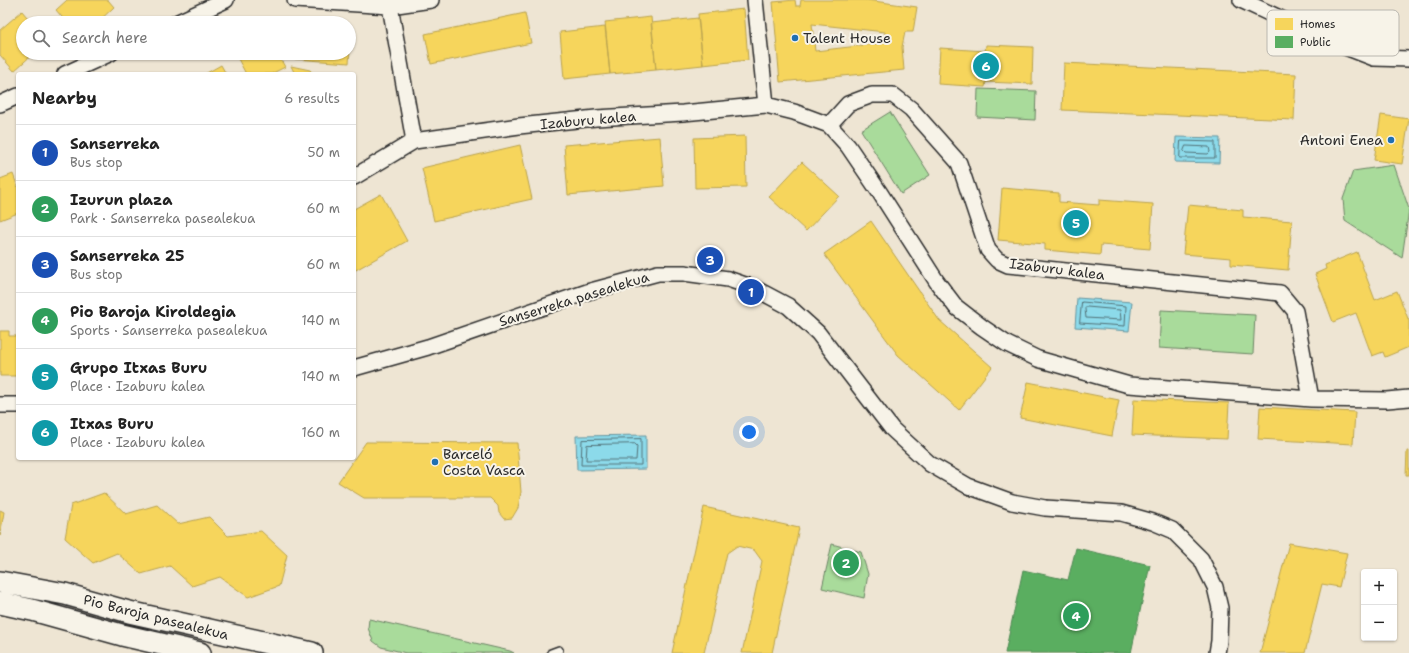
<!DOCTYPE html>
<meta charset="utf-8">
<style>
body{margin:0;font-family:"Shantell Sans",sans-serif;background:#f6f6f6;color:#222}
.controls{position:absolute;right:12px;bottom:12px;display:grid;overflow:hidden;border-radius:4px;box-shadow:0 1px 3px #0004}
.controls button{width:36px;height:36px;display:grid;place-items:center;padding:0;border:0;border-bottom:1px solid #e0e0e0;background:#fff;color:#222;font:20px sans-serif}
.you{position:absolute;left:749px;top:432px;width:14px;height:14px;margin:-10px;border:3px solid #fff;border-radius:50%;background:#1a73e8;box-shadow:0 0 0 6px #1a73e833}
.badge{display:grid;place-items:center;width:26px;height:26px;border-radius:50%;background:#d93025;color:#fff;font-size:13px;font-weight:700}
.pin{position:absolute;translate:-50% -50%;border:2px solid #fff;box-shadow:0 1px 4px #0006}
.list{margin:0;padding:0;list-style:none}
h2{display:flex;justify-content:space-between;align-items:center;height:52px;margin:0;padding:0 16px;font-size:17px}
h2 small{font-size:13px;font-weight:400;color:#767676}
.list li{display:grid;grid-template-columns:26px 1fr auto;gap:12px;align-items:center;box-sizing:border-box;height:56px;padding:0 16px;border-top:1px solid #e0e0e0}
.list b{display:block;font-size:15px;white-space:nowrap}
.list p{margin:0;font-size:13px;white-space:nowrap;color:#767676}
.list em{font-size:13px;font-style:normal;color:#767676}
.icon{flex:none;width:22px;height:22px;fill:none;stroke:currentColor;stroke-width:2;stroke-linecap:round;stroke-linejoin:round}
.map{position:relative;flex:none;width:1409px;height:653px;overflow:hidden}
.search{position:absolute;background:#fff;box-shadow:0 1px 3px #0004;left:16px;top:16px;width:340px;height:44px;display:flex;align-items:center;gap:10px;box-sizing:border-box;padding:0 14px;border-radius:22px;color:#767676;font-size:15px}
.panel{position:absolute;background:#fff;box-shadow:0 1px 3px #0004;left:16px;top:72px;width:340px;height:388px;border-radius:4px}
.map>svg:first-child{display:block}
.green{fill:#a9db9b;stroke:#6a8363}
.water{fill:#8cdaea;stroke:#65949e}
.homes{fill:#f6d55c;stroke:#b9a24d;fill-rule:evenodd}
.public{fill:#5aae61;stroke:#4c8751}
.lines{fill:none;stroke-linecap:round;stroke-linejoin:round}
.shore{stroke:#527177;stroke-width:1}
.lane-casing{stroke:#2b2b2b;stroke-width:10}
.street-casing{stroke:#2b2b2b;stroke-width:18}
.secondary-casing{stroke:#2b2b2b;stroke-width:24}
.lane{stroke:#f7f3e8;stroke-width:7}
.street{stroke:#f7f3e8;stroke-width:15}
.secondary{stroke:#f7f3e8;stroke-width:21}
.poi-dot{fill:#1f6fb2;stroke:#f7f3e8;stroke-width:1.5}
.labels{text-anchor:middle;stroke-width:4;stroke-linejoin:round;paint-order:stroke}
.poi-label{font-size:14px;fill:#2b2b2b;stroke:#f7f3e8;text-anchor:start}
.street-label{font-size:14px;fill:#2b2b2b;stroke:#f7f3e8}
.key{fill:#f7f3e8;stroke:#bab7af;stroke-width:1}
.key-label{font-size:11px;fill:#2b2b2b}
</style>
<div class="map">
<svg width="1409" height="653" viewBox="0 0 1409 653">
<rect width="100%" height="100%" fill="#eee5d3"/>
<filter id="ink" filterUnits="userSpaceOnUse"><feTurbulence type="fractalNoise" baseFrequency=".025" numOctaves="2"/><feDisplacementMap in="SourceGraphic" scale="8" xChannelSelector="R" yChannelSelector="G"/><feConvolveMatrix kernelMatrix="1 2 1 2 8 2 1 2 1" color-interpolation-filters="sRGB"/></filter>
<g filter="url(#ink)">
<!-- green -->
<path class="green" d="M 978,89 L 1036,91 L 1035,120 L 977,117 Z
M 890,112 L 930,175 L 901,194 L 861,130 Z
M 1394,165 L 1409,209 L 1402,258 L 1345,221 L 1343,199 L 1353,171 Z
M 1161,310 L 1255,315 L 1253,354 L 1159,348 Z
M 832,544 L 861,552 L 868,574 L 864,598 L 822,588 Z
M 369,619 L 510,651 L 514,653 L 406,653 L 381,647 L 373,641 L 368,628 Z"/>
<!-- water -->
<path class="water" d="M 1176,137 L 1220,138 L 1219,163 L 1175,162 Z
M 1077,298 L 1132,302 L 1129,331 L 1075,327 Z
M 646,435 L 646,469 L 577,470 L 576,436 Z"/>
<!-- homes -->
<path class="homes" d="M 67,0 L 108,0 L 114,7 L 97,23 L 67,23 L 56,10 Z
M 795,0 L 796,6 L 800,6 L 801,0 L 866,0 L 917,7 L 913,32 L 905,32 L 902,47 L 904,70 L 780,82 L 773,2 ZM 812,24 L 885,32 L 884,43 L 815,51 Z
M 744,9 L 748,60 L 703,65 L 698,14 Z
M 22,11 L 32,23 L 23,23 L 23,53 L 34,53 L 14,71 L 0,55 L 0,30 Z
M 525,13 L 531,43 L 431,64 L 425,34 Z
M 651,17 L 656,70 L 610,74 L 605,22 Z
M 698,18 L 703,65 L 656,70 L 651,23 Z
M 349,27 L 352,27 L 349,63 L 295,59 L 296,53 L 349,53 Z
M 605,27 L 610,74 L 564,79 L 560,32 Z
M 986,45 L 1033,47 L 1032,84 L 986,82 L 985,87 L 938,84 L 940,48 L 985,51 Z
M 240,53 L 277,53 L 285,67 L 271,74 L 246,74 L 236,55 Z
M 1064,63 L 1296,74 L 1294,120 L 1062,110 Z
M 221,65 L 226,74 L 205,74 Z
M 291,66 L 310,70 L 313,74 L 295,74 Z
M 1381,115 L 1409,119 L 1402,164 L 1374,160 Z
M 745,136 L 746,187 L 695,188 L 694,138 Z
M 660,137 L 664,186 L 568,195 L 564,145 Z
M 520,145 L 532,199 L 434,221 L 422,168 Z
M 802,162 L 839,196 L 806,231 L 769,197 Z
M 13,174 L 18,188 L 18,213 L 0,220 L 0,179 Z
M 1002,188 L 1059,193 L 1059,202 L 1099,205 L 1099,200 L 1153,204 L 1150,249 L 1101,245 L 1100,255 L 1045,250 L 1045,244 L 998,240 Z
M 381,194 L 407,241 L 354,271 L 354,209 Z
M 1188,205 L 1243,210 L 1243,217 L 1292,221 L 1288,270 L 1231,265 L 1231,258 L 1183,254 Z
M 871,221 L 939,320 L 992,367 L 959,410 L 898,355 L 824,254 Z
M 1357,252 L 1375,300 L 1397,291 L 1409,321 L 1409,347 L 1385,357 L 1383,352 L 1372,356 L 1356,313 L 1333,322 L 1315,274 L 1326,269 L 1325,265 Z
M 0,331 L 9,331 L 9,336 L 18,336 L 18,376 L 0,376 Z
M 1028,382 L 1119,400 L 1112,436 L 1020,418 Z
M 1134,399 L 1229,403 L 1227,439 L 1132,435 Z
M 1260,407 L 1355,412 L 1353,444 L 1258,439 Z
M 366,442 L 517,443 L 521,492 L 518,508 L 512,518 L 504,519 L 499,513 L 498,506 L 490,498 L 364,498 L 338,482 Z
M 1407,451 L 1409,451 L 1409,475 L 1406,475 Z
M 104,493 L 126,514 L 157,505 L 178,524 L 209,517 L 228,536 L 261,531 L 287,555 L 279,586 L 248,597 L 220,577 L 192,586 L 170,566 L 141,574 L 117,553 L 93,563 L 65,538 L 71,505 Z
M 704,507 L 799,528 L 772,653 L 742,653 L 762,561 L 754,550 L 737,546 L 727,553 L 704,653 L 672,653 Z
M 0,510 L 4,512 L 0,536 Z
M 1289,543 L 1347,553 L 1339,587 L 1322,584 L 1305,653 L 1260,653 Z"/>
<!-- public -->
<path class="public" d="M 1076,548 L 1150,565 L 1131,653 L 1005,653 L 1023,570 L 1068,580 Z"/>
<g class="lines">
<!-- shore -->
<path class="shore" d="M 1181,141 L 1215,142 L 1215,158 L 1180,158 Z
M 1186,146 L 1209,147 L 1210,152 L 1208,154 L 1186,153 L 1184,151 Z
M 1082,302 L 1126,306 L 1125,326 L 1080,323 Z
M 1087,307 L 1120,310 L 1121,320 L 1086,318 L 1085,309 Z
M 641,439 L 641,465 L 581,465 L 582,440 Z
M 635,444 L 637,446 L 636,460 L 586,460 L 587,445 Z"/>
<defs>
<path id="lane" d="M 551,653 L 559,650"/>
<path id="street" d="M 295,0 L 390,6 L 431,0
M 755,0 L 766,105
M 1241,0 L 1322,38 L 1374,58 L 1409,59
M 390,6 L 414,141
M 176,23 L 226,0
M 65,74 L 111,53
M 0,104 L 18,96
M 829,125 L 848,104 L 872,95 L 893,95 L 911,109 L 959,163 L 988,250 L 997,260 L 1008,265 L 1280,293 L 1295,311 L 1311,399
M 354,177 L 414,141 L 519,126 L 596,118 L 683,113 L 766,105 L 794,112 L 829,125 L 848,146 L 880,193 L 937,282 L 956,307 L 982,327 L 1007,344 L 1038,359 L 1129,385 L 1311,399 L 1387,400 L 1409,398
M 354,368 L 428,347 L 587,292 L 658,273 L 684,273 L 728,279 L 754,288 L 788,306 L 818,333 L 892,429 L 930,464 L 968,486 L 1012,502 L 1045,508 L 1121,513 L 1153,522 L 1172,530 L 1201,559 L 1215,587 L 1220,608 L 1219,641 L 1217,653
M 0,405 L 18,405"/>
<path id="secondary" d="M 0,582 L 65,594 L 129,612 L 312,653
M 0,603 L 32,610 L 122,635 L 200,653"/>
</defs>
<!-- lane casing -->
<use href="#lane" class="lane-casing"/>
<!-- street casing -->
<use href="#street" class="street-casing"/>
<!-- secondary casing -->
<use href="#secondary" class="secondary-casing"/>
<!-- lane -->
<use href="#lane" class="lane"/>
<!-- street -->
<use href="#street" class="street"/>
<!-- secondary -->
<use href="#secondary" class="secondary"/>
</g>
</g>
<!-- markers -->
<g class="poi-dot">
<circle cx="795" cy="38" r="4"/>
<circle cx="1391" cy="140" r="4"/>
<circle cx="435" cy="462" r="4"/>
</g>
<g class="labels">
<!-- poi labels -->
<g class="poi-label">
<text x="803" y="43">Talent House</text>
<text x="1383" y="145" text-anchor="end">Antoni Enea</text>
<text x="443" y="459">Barceló<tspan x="443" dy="16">Costa Vasca</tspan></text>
</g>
<!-- street labels -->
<g class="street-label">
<text transform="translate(588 120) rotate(-5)" y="5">Izaburu kalea</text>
<text transform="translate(1057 269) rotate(7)" y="5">Izaburu kalea</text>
<text transform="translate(574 299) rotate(-17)" y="5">Sanserreka pasealekua</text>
<text transform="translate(156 617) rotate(14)" y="5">Pio Baroja pasealekua</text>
</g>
</g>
<!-- legend -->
<rect x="1267" y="10" width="132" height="46" rx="6" class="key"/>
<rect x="1275" y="18" width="18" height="12" fill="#f6d55c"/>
<rect x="1275" y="36" width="18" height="12" fill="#5aae61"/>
<g class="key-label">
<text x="1300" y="28">Homes</text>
<text x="1300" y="46">Public</text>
</g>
</svg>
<div class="controls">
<button>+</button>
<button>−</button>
</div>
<div class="you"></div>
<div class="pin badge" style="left:751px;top:292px;background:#1a4fb4">1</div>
<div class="pin badge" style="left:846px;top:563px;background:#2e9e5b">2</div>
<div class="pin badge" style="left:710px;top:260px;background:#1a4fb4">3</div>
<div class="pin badge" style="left:1076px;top:616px;background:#2e9e5b">4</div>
<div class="pin badge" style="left:1076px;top:223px;background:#0f9aa8">5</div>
<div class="pin badge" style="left:986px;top:66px;background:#0f9aa8">6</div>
<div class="search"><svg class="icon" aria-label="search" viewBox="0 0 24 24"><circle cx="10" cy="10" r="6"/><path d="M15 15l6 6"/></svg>Search here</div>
<section class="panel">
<h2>Nearby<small>6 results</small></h2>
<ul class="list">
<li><span class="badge" style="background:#1a4fb4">1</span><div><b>Sanserreka</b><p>Bus stop</p></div><em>50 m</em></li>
<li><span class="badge" style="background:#2e9e5b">2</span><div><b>Izurun plaza</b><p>Park · Sanserreka pasealekua</p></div><em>60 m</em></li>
<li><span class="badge" style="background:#1a4fb4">3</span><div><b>Sanserreka 25</b><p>Bus stop</p></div><em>60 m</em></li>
<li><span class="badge" style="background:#2e9e5b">4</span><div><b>Pio Baroja Kiroldegia</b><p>Sports · Sanserreka pasealekua</p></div><em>140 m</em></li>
<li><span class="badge" style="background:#0f9aa8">5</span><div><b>Grupo Itxas Buru</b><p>Place · Izaburu kalea</p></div><em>140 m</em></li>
<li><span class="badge" style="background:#0f9aa8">6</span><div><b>Itxas Buru</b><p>Place · Izaburu kalea</p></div><em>160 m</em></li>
</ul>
</section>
</div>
